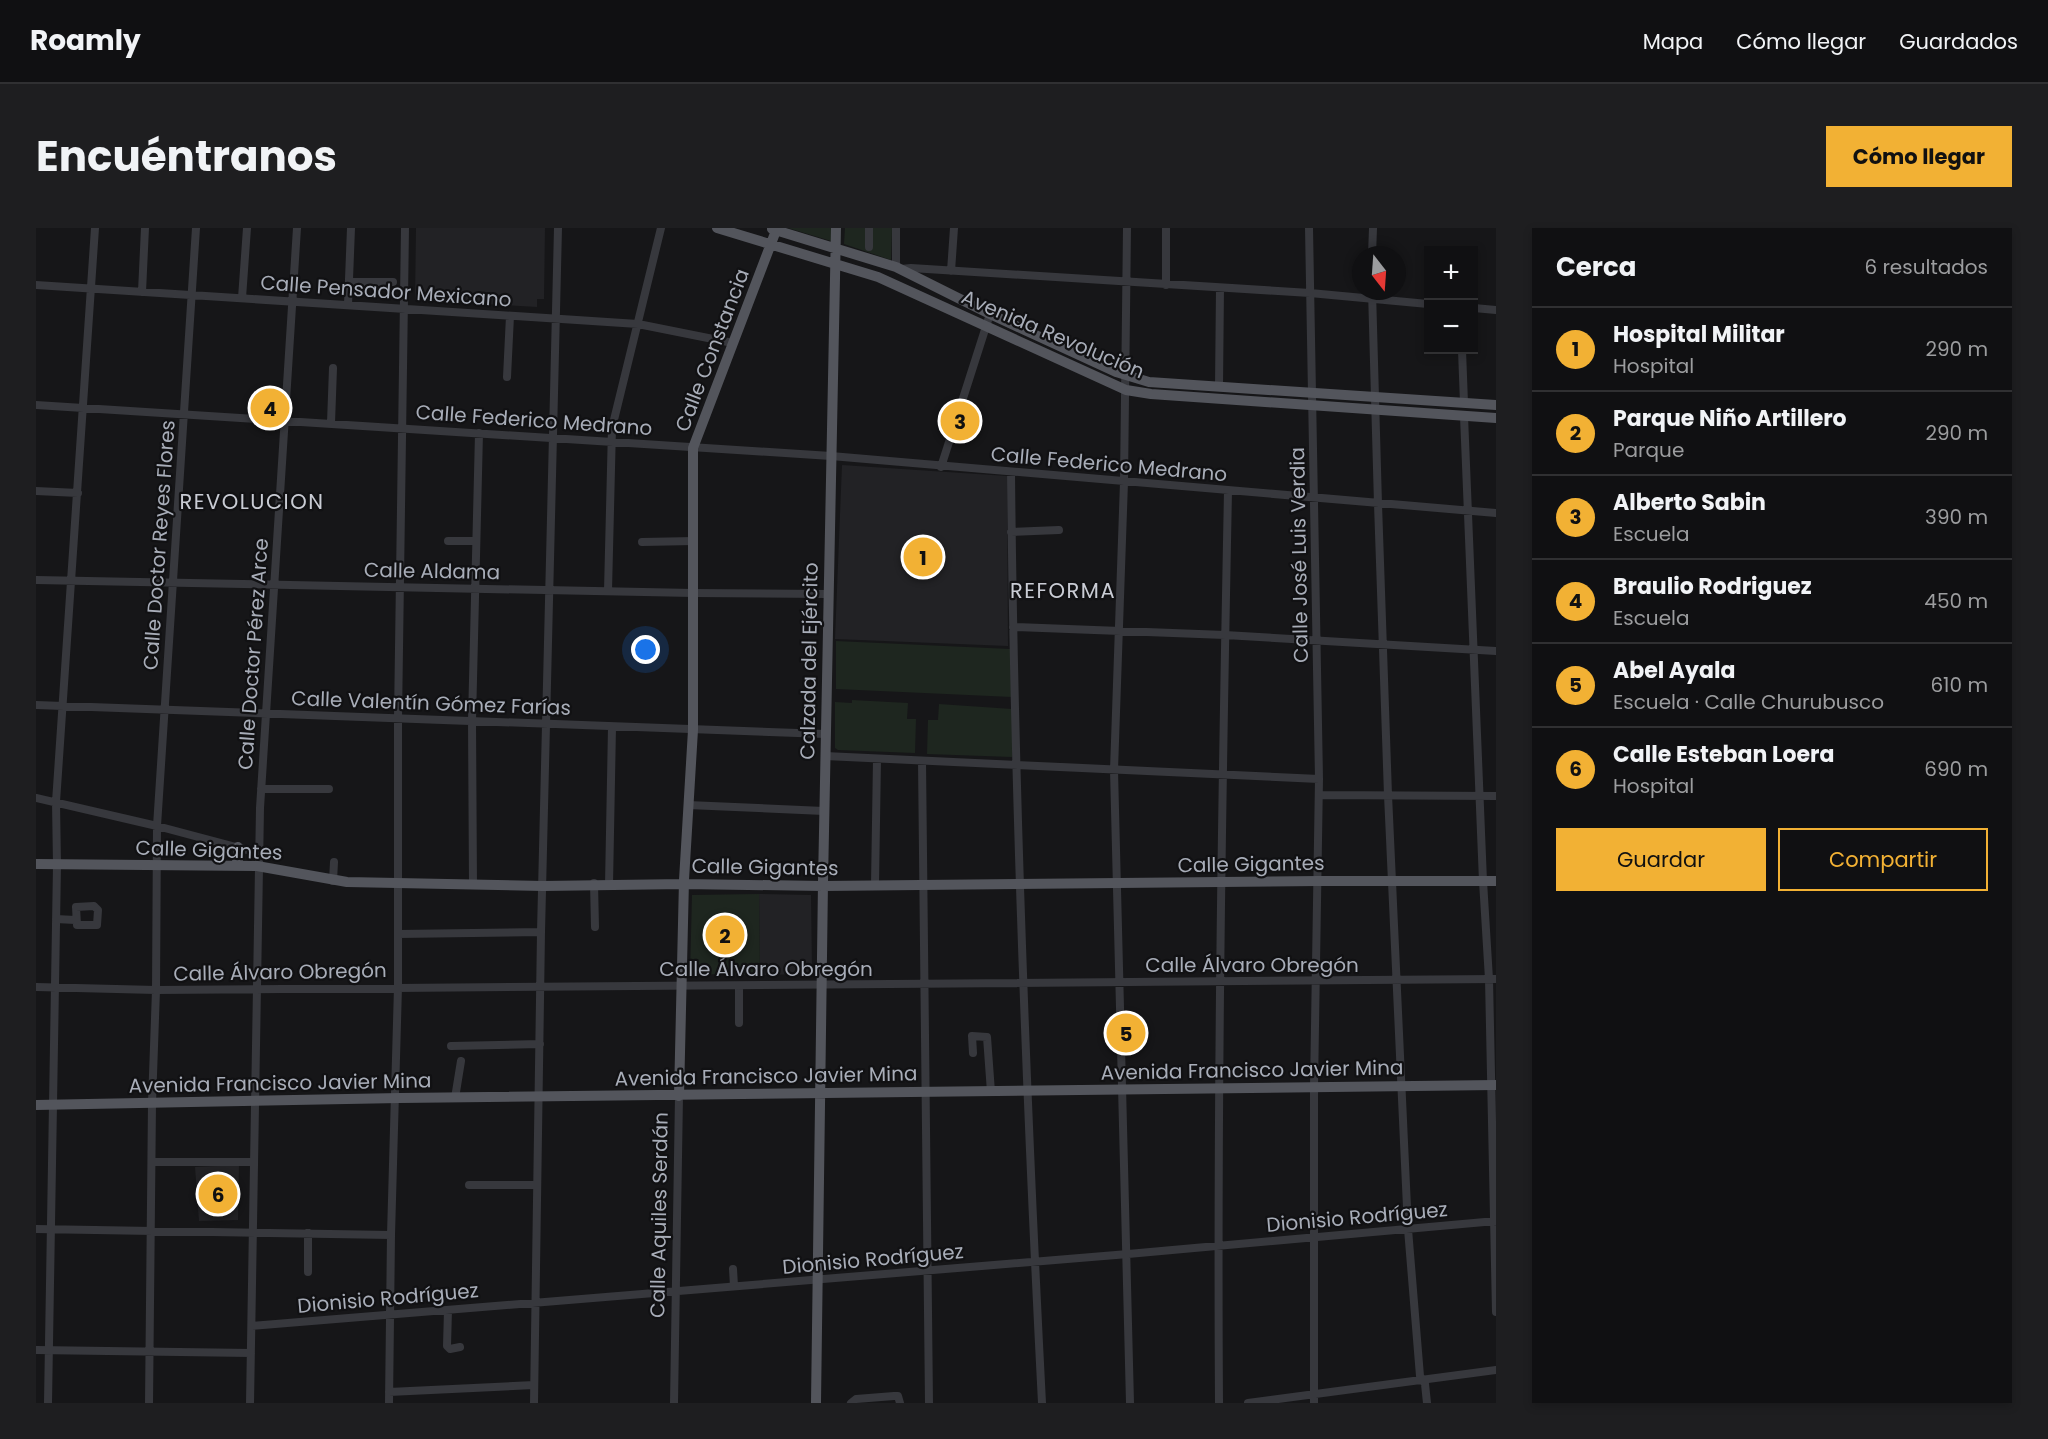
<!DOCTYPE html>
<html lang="es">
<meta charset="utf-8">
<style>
body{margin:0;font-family:Poppins,sans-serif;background:#1e1e20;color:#f1f3f6}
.controls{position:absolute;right:18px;top:18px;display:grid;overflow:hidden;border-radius:0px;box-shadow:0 3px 9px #0003}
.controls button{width:54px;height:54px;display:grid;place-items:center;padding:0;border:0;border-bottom:2px solid #303032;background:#101012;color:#f1f3f6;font:30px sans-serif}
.compass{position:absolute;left:1316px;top:18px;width:54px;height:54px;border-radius:50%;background:#101012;box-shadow:0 3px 9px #0003;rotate:163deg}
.you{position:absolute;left:610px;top:422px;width:21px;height:21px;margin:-15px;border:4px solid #fff;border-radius:50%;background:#1a73e8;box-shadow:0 0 0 9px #1a73e833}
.badge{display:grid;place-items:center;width:39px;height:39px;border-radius:50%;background:#f2b134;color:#111;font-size:20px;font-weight:700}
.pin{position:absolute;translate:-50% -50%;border:3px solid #fff;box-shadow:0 2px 6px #0006}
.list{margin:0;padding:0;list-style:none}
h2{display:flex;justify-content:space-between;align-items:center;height:78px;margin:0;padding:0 24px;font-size:26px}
h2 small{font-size:20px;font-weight:400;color:#9c9d9f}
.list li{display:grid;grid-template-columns:39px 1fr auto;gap:18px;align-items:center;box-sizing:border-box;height:84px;padding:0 24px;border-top:2px solid #303032}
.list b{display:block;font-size:22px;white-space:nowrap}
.list p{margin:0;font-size:20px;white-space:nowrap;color:#9c9d9f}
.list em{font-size:20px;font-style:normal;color:#9c9d9f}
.actions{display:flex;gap:12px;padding:18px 24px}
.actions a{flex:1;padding:14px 0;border:2px solid #f2b134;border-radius:0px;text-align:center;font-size:21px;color:#f2b134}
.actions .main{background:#f2b134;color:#111}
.map{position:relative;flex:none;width:1460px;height:1175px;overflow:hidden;border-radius:0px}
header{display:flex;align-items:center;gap:36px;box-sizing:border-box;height:84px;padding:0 30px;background:#101012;border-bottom:2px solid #303032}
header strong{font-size:28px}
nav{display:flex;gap:33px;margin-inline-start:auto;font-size:21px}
.intro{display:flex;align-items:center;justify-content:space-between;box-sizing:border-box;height:144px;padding:0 36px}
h1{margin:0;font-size:42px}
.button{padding:15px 27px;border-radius:0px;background:#f2b134;color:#111;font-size:21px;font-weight:700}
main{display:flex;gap:36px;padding:0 36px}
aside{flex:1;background:#101012;border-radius:0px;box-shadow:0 3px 9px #0003}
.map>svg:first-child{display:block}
.built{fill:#222225}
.green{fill:#1e261f}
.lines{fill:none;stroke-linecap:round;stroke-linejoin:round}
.minor{stroke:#37383d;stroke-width:8}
.major{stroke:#53555c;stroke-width:10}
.labels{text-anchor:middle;stroke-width:4.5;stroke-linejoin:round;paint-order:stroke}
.street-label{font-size:20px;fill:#a8adb8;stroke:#111113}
.neighbourhood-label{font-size:21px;letter-spacing:1.5px;fill:#c9ccd4;stroke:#111113}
</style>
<header>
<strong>Roamly</strong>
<nav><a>Mapa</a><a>Cómo llegar</a><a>Guardados</a></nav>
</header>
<div class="intro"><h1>Encuéntranos</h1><a class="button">Cómo llegar</a></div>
<main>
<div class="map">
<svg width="1460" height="1175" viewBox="0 0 1460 1175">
<rect width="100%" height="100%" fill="#161618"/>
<!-- built -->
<path class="built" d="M 380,0 L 509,0 L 508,71 L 501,71 L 501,79 L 379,72 Z
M 806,237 L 971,248 L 972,418 L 799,411 Z
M 723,666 L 775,667 L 776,741 L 770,746 L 724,747 Z
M 203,937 L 202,992 L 163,993 L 159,939 Z"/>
<!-- green -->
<path class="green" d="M 752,0 L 796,0 L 795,13 Z
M 809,0 L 856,0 L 855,32 L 808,16 Z
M 800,413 L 974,421 L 976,469 L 800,461 Z
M 816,472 L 872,475 L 871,491 L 880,491 L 879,525 L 802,522 L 799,520 L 799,474 L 816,475 Z
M 903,476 L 976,481 L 976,529 L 891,526 L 892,492 L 902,492 Z
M 723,666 L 724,747 L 654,746 L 656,667 Z"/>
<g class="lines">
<!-- minor -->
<path class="minor" d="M 833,0 L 833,19
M 1091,0 L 1088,254 L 1078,542 L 1094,1175
M 1273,0 L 1283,551 L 1278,860 L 1278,1175
M 1336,27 L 1337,0
M 860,39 L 860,0
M 865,41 L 875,40 L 1274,65 L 1392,76
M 915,43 L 918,0
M 313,54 L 357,54
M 0,57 L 602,96 L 697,115
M 1130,57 L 1130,0
M 1336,63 L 1342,276 L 1352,567 L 1372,1001 L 1384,1148 L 1389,1156 L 1391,1175
M 106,64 L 109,0
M 206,70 L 211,0
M 312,77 L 315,0
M 1438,80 L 1460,82
M 1426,122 L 1428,175
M 471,149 L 474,88
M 1183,158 L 1184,60
M 0,177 L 795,228 L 1460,285
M 1428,188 L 1447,653 L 1453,751 L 1460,1084
M 295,195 L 297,140
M 905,239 L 954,86
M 975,245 C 978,555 990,865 1006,1175
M 0,263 L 42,265
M 975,304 L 1023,302
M 412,313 L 440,313
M 606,314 L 658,313
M 0,352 L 657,365 L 791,366
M 572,363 L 576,200 L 625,0
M 977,399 L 1189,407 L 1460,423
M 0,477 L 790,506
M 789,528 L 1283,551
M 886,533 L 893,1175
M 225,561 L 293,561
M 1283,567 L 1460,568
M 0,570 L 121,598 L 222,625
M 652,577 L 788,583
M 297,653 L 298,634
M 558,655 L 559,699
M 437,657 L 436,493 L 443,205
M 573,657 L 576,499
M 839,657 L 841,531
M 58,678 L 62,682 L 61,697 L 41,697 L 40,679 Z
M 20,691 L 39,692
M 362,706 L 505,704
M 0,759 L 120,762 L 1460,751
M 703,795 L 703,758
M 415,818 L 504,816
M 937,825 L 936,808 L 951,809 L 955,864
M 419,870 L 425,833
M 116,934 L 217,934
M 433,957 L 501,957
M 0,1001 L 355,1007
M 272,1005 L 272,1044
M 697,1041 L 698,1058
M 412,1082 L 411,1118 L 414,1121 L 424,1119
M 216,1098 L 1092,1026 L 1460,993
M 0,1122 L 215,1125
M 353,1164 L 498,1157
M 12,1175 L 21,637 L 20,574 L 59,0
M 113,1175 L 116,875 L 120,762 L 121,598 L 160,0
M 214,1175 L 224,580 L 261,0
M 353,1175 L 355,1007 L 362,759 L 362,490 L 369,0
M 498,1175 L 505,704 L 522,0
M 638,1175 L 643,868
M 815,1175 L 820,1171 L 858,1168 L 862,1168 L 864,1175
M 1183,1175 C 1181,871 1186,567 1192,263
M 1212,1175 L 1460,1142"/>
<!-- major -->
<path class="major" d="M 681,0 L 842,49 L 1090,162 L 1115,166 L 1460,190
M 736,1 L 860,39 L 954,86 L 1080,144 L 1113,154 L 1460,177
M 0,636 L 221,638 L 311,654 L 507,658 L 648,656 L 787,658 L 1282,653 L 1460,653
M 199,638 L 203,629 L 202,619
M 643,868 L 648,652 L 657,502 L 657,220 L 741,0
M 0,877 L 364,870 L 1460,857
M 780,1175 L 787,654 L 800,0"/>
</g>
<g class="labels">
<!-- street labels -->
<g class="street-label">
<text transform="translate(350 63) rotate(4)" y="7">Calle Pensador Mexicano</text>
<text transform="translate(1017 106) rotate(23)" y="7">Avenida Revolución</text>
<text transform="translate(676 122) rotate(-69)" y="7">Calle Constancia</text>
<text transform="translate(498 192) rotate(4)" y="7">Calle Federico Medrano</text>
<text transform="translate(1073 236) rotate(5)" y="7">Calle Federico Medrano</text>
<text transform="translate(123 317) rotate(-86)" y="7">Calle Doctor Reyes Flores</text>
<text transform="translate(1263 327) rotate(-91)" y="7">Calle José Luis Verdia</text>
<text transform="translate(396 343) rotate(1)" y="7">Calle Aldama</text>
<text transform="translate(217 426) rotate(-86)" y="7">Calle Doctor Pérez Arce</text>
<text transform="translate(773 433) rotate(-89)" y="7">Calzada del Ejército</text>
<text transform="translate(395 475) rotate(2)" y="7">Calle Valentín Gómez Farías</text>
<text transform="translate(173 622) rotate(2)" y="7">Calle Gigantes</text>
<text transform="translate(1215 636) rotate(-1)" y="7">Calle Gigantes</text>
<text transform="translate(729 639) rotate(1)" y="7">Calle Gigantes</text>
<text x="1216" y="744">Calle Álvaro Obregón</text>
<text x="730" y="748">Calle Álvaro Obregón</text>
<text transform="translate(244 744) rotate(-1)" y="7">Calle Álvaro Obregón</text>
<text transform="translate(1216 842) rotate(-1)" y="7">Avenida Francisco Javier Mina</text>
<text transform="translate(730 848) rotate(-1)" y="7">Avenida Francisco Javier Mina</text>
<text transform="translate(244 855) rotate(-1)" y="7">Avenida Francisco Javier Mina</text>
<text transform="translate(623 987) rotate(-89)" y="7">Calle Aquiles Serdán</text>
<text transform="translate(1321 989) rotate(-5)" y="7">Dionisio Rodríguez</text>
<text transform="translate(837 1031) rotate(-5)" y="7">Dionisio Rodríguez</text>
<text transform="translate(352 1070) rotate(-5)" y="7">Dionisio Rodríguez</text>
</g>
<!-- neighbourhood labels -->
<g class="neighbourhood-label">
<text x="216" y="281">REVOLUCION</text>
<text x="1027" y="370">REFORMA</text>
</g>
</g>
</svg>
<div class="controls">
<button>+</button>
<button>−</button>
</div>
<svg class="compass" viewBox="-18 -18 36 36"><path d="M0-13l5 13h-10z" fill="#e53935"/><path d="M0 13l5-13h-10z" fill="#9c9d9f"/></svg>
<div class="you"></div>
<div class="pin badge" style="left:887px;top:329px">1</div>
<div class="pin badge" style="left:689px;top:707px">2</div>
<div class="pin badge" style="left:924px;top:193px">3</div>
<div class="pin badge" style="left:234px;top:180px">4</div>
<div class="pin badge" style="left:1090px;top:805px">5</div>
<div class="pin badge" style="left:182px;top:966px">6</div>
</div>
<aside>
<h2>Cerca<small>6 resultados</small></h2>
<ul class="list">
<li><span class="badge">1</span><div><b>Hospital Militar</b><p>Hospital</p></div><em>290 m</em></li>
<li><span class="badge">2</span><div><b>Parque Niño Artillero</b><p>Parque</p></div><em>290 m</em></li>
<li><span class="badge">3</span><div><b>Alberto Sabin</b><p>Escuela</p></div><em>390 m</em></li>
<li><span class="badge">4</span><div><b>Braulio Rodriguez</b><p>Escuela</p></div><em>450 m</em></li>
<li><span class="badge">5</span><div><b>Abel Ayala</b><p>Escuela · Calle Churubusco</p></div><em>610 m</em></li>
<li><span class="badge">6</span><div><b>Calle Esteban Loera</b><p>Hospital</p></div><em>690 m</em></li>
</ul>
<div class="actions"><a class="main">Guardar</a><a>Compartir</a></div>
</aside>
</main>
